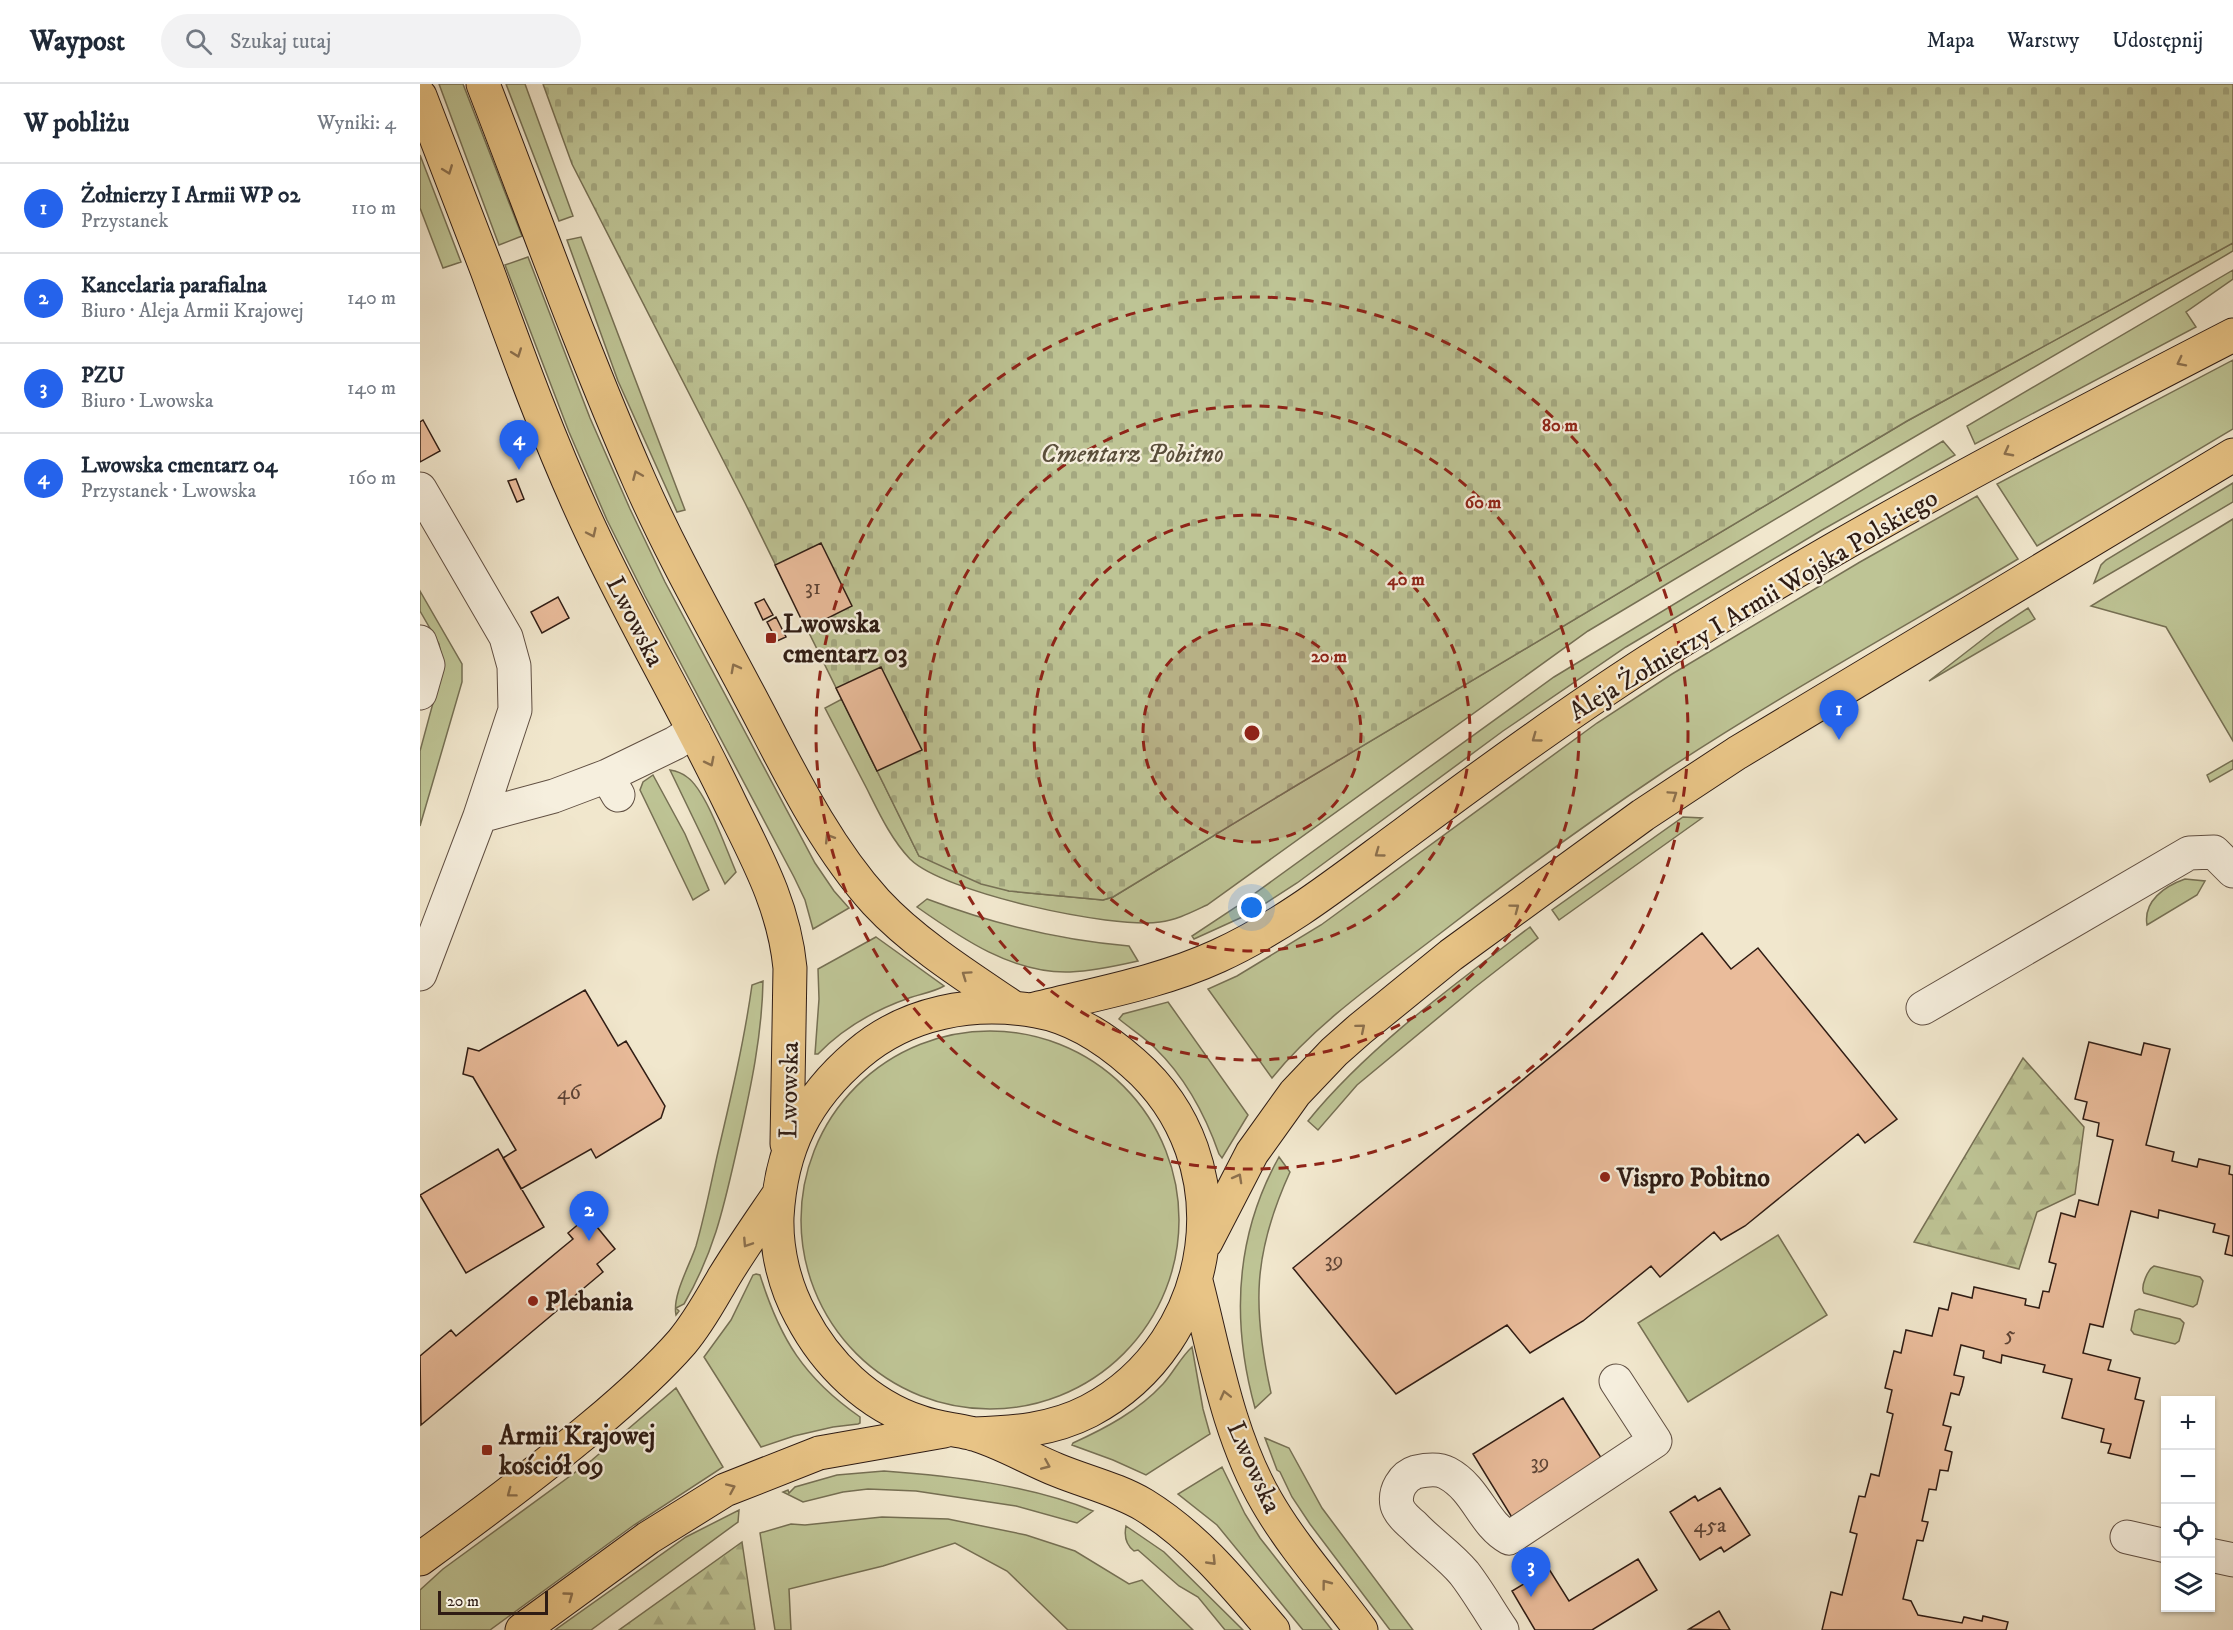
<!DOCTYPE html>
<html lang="pl">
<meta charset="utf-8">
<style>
body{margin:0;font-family:"IM FELL DW Pica",serif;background:#f2f2f3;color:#1f2937}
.controls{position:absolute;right:18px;bottom:18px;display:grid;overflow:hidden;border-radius:0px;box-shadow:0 2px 4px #0004}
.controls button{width:54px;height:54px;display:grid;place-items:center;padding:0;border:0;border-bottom:2px solid #e0e1e3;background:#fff;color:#1f2937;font:30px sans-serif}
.scale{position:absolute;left:18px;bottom:15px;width:110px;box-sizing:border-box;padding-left:6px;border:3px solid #2f1c14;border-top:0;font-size:16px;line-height:21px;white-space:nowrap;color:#2f1c14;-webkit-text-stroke:4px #f6efde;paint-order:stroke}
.you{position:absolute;left:832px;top:824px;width:21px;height:21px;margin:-15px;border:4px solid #fff;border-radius:50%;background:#1a73e8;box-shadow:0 0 0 9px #1a73e833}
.badge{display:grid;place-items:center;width:39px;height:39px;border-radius:50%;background:#2563eb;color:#fff;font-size:20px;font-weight:700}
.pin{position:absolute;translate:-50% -50px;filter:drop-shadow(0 2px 3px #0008)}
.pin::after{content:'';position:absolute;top:32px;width:21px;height:18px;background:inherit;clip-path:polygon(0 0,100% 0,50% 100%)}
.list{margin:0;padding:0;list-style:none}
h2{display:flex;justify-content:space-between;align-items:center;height:78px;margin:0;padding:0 24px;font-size:26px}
h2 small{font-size:20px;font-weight:400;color:#747a83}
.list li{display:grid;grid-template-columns:39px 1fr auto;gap:18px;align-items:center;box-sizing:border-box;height:90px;padding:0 24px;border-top:2px solid #e0e1e3}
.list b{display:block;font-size:22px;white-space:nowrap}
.list p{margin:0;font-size:20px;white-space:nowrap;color:#747a83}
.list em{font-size:20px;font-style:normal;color:#747a83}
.icon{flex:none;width:33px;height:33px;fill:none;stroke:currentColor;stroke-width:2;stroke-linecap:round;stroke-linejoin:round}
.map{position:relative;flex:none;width:1813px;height:1546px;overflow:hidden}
header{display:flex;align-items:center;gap:36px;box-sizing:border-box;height:84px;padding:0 30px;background:#fff;border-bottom:2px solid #e0e1e3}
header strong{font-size:28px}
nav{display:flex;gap:33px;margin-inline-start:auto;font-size:21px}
.search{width:420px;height:54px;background:#f2f2f3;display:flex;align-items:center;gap:15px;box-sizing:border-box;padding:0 21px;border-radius:33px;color:#747a83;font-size:22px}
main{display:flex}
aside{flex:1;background:#fff}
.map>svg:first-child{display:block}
.green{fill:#bec495;stroke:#767054;stroke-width:1.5}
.forest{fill:url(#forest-firs);stroke:#767054;stroke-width:1.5}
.cemetery{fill:url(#cemetery-stones);stroke:#767054;stroke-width:1.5}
.building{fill:#eabc9b;stroke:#2f1c14;stroke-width:1.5}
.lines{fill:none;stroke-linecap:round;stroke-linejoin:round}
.minor-casing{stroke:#604f42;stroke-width:35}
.major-casing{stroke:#2f1c14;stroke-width:35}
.minor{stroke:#f6efde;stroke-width:33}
.major{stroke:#e8c486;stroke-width:33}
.oneway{stroke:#8c704d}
.ring{fill:none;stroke:#8f2418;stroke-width:3;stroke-dasharray:10 8}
.poi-dot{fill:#8f2418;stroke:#f6efde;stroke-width:2}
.labels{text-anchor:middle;stroke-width:4.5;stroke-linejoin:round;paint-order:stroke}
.number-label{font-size:22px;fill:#5e4436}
.park-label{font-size:26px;font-style:italic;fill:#5a4e3b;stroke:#f6efde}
.street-label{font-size:26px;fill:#2f1c14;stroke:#f6efde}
.poi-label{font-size:26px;font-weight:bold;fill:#2f1c14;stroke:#f6efde;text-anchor:start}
.centre{fill:#8f2418;stroke:#f6efde;stroke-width:3}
.ring-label{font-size:18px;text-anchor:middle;font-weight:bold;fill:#8f2418;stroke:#f6efde;stroke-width:4.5;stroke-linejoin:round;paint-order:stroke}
</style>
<header>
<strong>Waypost</strong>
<div class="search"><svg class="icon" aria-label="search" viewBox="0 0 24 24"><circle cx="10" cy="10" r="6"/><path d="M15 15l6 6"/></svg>Szukaj tutaj</div>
<nav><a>Mapa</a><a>Warstwy</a><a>Udostępnij</a></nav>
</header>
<main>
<aside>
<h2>W pobliżu<small>Wyniki: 4</small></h2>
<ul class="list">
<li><span class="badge">1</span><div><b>Żołnierzy I Armii WP 02</b><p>Przystanek</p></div><em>110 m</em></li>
<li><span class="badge">2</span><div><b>Kancelaria parafialna</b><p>Biuro · Aleja Armii Krajowej</p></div><em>140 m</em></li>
<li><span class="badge">3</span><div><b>PZU</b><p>Biuro · Lwowska</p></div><em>140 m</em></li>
<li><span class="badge">4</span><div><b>Lwowska cmentarz 04</b><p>Przystanek · Lwowska</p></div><em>160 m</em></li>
</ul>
</aside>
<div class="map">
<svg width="1813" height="1546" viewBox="0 0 1813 1546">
<defs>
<pattern id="forest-firs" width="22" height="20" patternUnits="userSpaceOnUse" patternTransform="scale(1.5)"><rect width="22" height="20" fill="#bec495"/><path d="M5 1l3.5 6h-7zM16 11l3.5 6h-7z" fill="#a4a880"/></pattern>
<pattern id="cemetery-stones" width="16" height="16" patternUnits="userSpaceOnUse" patternTransform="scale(1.5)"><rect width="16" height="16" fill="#bec495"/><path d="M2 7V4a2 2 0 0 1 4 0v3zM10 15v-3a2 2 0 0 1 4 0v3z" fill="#a4a880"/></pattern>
</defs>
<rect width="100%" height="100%" fill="#f1e7cd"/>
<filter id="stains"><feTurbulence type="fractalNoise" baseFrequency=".00333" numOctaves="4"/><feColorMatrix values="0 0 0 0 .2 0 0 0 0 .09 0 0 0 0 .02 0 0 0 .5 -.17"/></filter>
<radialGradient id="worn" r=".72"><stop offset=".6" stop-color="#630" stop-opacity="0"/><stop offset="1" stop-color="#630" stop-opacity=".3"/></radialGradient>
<!-- green -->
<path class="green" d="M 19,0 L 43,0 L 102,152 L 79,161 Z
M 86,0 L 105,0 L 153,132 L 139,137 Z
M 0,71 L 41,178 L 23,184 L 0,124 Z
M 161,153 L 265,426 L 257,428 L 198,297 L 147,156 Z
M 1813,159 L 1813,167 L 1448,380 L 1168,547 L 787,821 C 772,828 757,836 740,838 C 692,845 524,809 490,775 C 471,755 459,729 447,705 C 433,678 419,651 405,624 L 422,615 L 499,772 L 589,807 L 683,816 L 693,813 L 877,701 L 1487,337 Z
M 108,173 L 170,334 L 210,425 L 245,498 L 395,779 L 414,807 L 429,824 L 393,845 L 385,816 L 374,793 L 225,512 L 187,436 L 149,348 L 85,181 Z
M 1813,186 L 1813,195 L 1766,228 L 1776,243 L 1555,360 L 1547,342 Z
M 1813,276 L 1813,345 L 1617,462 L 1577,400 Z
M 1523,357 L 1535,371 L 1402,446 L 1206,563 L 1083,647 L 877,799 L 829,830 L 774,855 L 772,852 L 816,823 L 1134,593 Z
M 1813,399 L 1813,418 L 1674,499 L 1681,481 L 1686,476 Z
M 1557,412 L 1598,475 C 1480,545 1359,612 1245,687 C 1169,738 1094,792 1022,848 C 965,892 898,937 852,994 L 788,905 L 817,892 L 901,841 L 1177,639 L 1252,590 L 1440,478 Z
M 1813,435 L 1813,657 L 1746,543 L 1671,522 Z
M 0,507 L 42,580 L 42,598 L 0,742 L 0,667 L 23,582 L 19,560 L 0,527 Z
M 1608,524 L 1615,535 L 1509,597 L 1576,545 Z
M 1813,676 L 1813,685 L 1790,698 L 1787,691 Z
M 250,686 C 256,687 262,689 267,693 C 286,706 306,765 316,788 L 305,800 Z
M 233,691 L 265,750 L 289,806 L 273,816 L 220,706 L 223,698 Z
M 1263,733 L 1282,734 L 1139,836 L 1132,826 Z
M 1765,795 L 1785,797 L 1777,811 L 1727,841 C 1723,817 1745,802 1765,795 Z
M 507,815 C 573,840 638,856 709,862 L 718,877 C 696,882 673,887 650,888 C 593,890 541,854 497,823 Z
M 1110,843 L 1118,854 L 1054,904 L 937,1001 L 898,1046 L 888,1037 C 947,964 1035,900 1110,843 Z
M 456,853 L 524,902 C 514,908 500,910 489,914 C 455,926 424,943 398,970 L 395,970 L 399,915 L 398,885 Z
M 343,897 C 342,951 331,1003 319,1056 C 305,1117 296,1165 264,1220 L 256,1224 L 259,1227 L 256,1231 C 252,1211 270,1181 276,1162 C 285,1131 291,1099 298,1068 C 311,1013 324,958 332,901 Z
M 748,918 L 828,1031 L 802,1074 L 799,1070 C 785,1030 766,994 735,964 C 724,953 711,945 699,935 L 703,930 Z
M381 1136a189 189 0 1 1 378 0a189 189 0 1 1-378 0Z
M 859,1073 L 870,1088 C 833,1169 832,1223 851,1309 L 835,1324 C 811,1237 815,1152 859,1073 Z
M 1358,1151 L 1407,1231 L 1268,1318 L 1218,1239 Z
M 1734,1182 L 1780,1193 L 1783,1197 L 1777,1220 L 1773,1223 L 1724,1209 C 1720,1203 1728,1185 1734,1182 Z
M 336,1190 L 340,1191 C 360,1255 384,1294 440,1333 L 440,1339 L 438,1340 L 413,1343 L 374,1352 L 341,1363 L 284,1273 L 311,1236 L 333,1191 Z
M 1719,1225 L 1760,1235 L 1764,1239 L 1759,1257 L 1755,1260 L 1714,1250 L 1711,1246 L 1715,1227 Z
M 772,1263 L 783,1325 L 790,1350 L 726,1391 L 693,1376 L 652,1361 L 653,1359 C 686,1344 718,1327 743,1300 C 753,1289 761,1273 772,1263 Z
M 256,1304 L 303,1383 L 214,1441 L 70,1546 L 0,1546 L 0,1506 L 23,1485 L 172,1376 Z
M 845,1354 L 869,1364 L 902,1424 L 993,1546 L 970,1546 L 890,1440 L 872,1413 L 860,1388 L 857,1386 Z
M 802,1383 L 825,1430 L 840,1454 L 912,1546 L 883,1546 L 797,1441 L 758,1410 Z
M 464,1387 C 532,1392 610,1401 673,1427 L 657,1439 L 596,1422 L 496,1407 L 448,1405 L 423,1408 L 383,1418 L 363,1408 L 368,1406 L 369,1409 L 375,1403 L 417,1391 Z
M 319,1426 L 318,1438 L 171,1546 L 135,1546 L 266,1453 Z
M 462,1433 L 528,1435 L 606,1451 L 655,1467 L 709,1500 L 722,1496 L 773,1546 L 648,1546 L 587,1487 L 535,1459 L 463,1482 L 369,1505 L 371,1546 L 355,1546 L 340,1449 L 371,1440 L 385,1441 Z
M 706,1442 L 744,1468 L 823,1546 L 805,1546 L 778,1513 L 759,1502 L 718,1466 L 714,1467 C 706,1461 704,1452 706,1442 Z"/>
<!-- forest -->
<path class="forest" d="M 1603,974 L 1664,1043 L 1655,1110 L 1617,1128 L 1599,1185 L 1494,1158 Z
M 322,1458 L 335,1546 L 199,1546 Z"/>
<!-- cemetery -->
<path class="cemetery" d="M 123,0 L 1813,0 L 1813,159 L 1487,337 L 877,701 L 693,813 L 683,816 L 589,807 L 561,800 L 499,772 L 325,419 L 152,80 Z"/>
<!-- building -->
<path class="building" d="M 3,336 L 20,367 L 0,378 L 0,338 Z
M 96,395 L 104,415 L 97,418 L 88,397 Z
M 401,459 L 432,522 L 386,545 L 355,481 Z
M 138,513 L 149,534 L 122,549 L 111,528 Z
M 344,515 L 353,531 L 343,536 L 335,519 Z
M 356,533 L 366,553 L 357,557 L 347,538 Z
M 461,583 L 502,666 L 457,687 L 416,604 Z
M 1282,849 L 1311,885 L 1338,864 L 1477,1035 L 1445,1059 L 1438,1050 L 1325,1142 L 1301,1156 L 1294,1148 L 1240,1193 L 1231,1182 L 1163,1237 L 1110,1269 L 1087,1241 L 976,1310 L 873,1184 Z
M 165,906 L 198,962 L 206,957 L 245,1022 L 241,1034 L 176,1074 L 171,1065 L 101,1105 L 83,1074 L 96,1066 L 53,993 L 43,990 L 48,964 L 59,967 Z
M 1669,958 L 1721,971 L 1724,959 L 1750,965 L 1726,1061 L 1754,1068 L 1752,1077 L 1777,1083 L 1779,1075 L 1810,1082 L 1809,1090 L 1813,1091 L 1813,1172 L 1805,1170 L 1809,1152 L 1793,1148 L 1795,1140 L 1739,1126 L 1738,1134 L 1711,1127 L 1683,1243 L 1670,1240 L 1663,1269 L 1691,1276 L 1688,1286 L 1720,1294 L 1715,1315 L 1724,1317 L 1710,1374 L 1688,1369 L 1691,1360 L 1681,1358 L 1684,1345 L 1642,1334 L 1652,1295 L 1623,1288 L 1625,1281 L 1582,1271 L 1581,1279 L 1563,1274 L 1564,1267 L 1541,1261 L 1534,1291 L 1544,1293 L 1542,1302 L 1539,1311 L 1531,1309 L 1523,1341 L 1531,1343 L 1525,1366 L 1532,1368 L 1530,1378 L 1528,1387 L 1520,1386 L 1516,1406 L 1509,1405 L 1502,1437 L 1508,1438 L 1503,1457 L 1497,1456 L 1483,1515 L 1491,1517 L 1498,1531 L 1542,1539 L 1544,1533 L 1562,1537 L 1563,1532 L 1588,1538 L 1586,1546 L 1402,1546 L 1411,1508 L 1422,1511 L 1437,1450 L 1430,1448 L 1439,1412 L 1445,1413 L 1451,1390 L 1459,1392 L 1473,1330 L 1467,1328 L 1472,1306 L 1465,1304 L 1474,1267 L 1481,1269 L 1486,1246 L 1512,1252 L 1519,1224 L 1528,1226 L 1532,1209 L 1552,1214 L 1554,1203 L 1606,1215 L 1605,1221 L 1619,1224 L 1623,1207 L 1629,1208 L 1636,1180 L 1629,1178 L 1641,1129 L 1655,1133 L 1659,1116 L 1678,1121 L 1693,1056 L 1677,1052 L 1679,1039 L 1663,1035 L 1667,1018 L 1655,1015 Z
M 78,1065 L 124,1143 L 46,1189 L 0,1111 Z
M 168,1132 L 195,1165 L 177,1180 L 183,1188 L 1,1341 L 0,1272 L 31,1246 L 36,1252 L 142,1164 L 153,1155 L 148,1149 Z
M 1143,1314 L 1187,1383 L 1096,1440 L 1053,1370 Z
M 1300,1404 L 1330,1451 L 1304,1468 L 1301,1463 L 1280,1476 L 1250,1428 L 1275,1412 L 1278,1417 Z
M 1218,1475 L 1237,1506 L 1172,1546 L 1115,1546 L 1092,1507 L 1129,1485 L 1149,1517 Z
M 1299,1527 L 1310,1546 L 1269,1545 Z"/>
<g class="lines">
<defs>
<path id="minor" d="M 0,405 L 86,553 L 94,582 L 95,626 L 60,732 L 0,890
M 0,558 L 8,581 L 0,609
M 187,692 L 255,659 L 274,647
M 60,732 L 134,712 L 187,692 L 198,711
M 1503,924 L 1769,769 L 1794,768 L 1813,787
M 1707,1453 L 1746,1462
M 1790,1471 L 1813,1476
M 1082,1546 C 1069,1527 1058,1507 1044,1489 C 1029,1471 1010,1459 994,1442 C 988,1437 979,1429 977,1421 C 974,1407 983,1392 996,1388 C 1005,1386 1018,1384 1027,1389 C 1057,1405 1063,1440 1089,1454 L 1235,1357 L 1196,1297"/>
<path id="major" d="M 63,0 C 114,132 162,266 219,396 C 251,469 291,539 328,609 C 366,680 401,757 456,818 C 494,859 548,893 594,924
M 0,12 C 22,70 45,128 67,186 C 99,274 131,362 171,447 C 214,539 266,627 310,719 C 337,774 364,822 370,884 L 367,1060
M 611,926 C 674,910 739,899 798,872 C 866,841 924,794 984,750 C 1064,690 1145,631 1229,577 C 1417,457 1615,353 1813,251
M 786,1158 L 832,1069 L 875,1009 L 914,968 L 940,945 L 1031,871 L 1223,731 L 1317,669 L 1813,371
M 776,1197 C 795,1271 808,1351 847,1418 C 873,1463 910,1504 941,1546
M 553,1350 C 593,1349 632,1346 669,1327 C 799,1258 825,1076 713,979 C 686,955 652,933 616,927 C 553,916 487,928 438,970 C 385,1015 361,1064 357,1133 C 356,1167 365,1203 381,1232 C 406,1280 448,1321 500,1338 C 516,1344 533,1345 550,1349 C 578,1356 609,1375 637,1386 C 666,1398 697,1405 724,1421 C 776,1453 814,1500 853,1546
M 0,1475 C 59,1432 117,1389 173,1342 C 204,1316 235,1289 262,1258 C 279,1238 291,1215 304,1193 C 321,1165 340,1138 359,1110
M 102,1546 L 228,1454 L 305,1406 L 399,1369 L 524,1347"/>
</defs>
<!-- minor casing -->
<use href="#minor" class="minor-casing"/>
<!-- major casing -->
<use href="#major" class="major-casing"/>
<!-- minor -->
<use href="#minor" class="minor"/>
<!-- major -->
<use href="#major" class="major"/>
</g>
<!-- one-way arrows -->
<defs><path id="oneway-chevron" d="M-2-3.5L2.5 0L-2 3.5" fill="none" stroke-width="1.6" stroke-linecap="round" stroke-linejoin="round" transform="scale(1.5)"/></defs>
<g class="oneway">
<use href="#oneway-chevron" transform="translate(28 86) rotate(69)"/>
<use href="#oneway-chevron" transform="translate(97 269) rotate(70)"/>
<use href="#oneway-chevron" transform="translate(1761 278) rotate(153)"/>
<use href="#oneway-chevron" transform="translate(1588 368) rotate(152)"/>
<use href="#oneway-chevron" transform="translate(217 391) rotate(-113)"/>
<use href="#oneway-chevron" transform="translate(172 449) rotate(65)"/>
<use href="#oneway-chevron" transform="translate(315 584) rotate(-118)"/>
<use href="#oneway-chevron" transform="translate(1116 654) rotate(144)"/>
<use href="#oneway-chevron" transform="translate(290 678) rotate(63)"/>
<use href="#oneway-chevron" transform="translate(1253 711) rotate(-34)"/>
<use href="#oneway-chevron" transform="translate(409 754) rotate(-122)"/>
<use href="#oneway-chevron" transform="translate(959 769) rotate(144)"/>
<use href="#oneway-chevron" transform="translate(1095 824) rotate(-37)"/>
<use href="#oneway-chevron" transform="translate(546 891) rotate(-145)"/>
<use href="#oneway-chevron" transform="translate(941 944) rotate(-40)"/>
<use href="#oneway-chevron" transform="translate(818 1094) rotate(-61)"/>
<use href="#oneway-chevron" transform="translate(327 1159) rotate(123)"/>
<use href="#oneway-chevron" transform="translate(805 1311) rotate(-104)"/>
<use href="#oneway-chevron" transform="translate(626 1381) rotate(23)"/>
<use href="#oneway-chevron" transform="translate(311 1404) rotate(-24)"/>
<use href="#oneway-chevron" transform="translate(91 1409) rotate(143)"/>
<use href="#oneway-chevron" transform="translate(792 1477) rotate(46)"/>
<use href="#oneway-chevron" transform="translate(906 1500) rotate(-127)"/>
<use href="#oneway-chevron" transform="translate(149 1512) rotate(-36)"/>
</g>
<!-- distance rings -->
<circle cx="832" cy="649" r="109" fill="#8f2418" fill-opacity=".12"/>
<g class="ring">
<circle cx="832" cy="649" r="109"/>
<circle cx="832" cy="649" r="218"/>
<circle cx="832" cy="649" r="327"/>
<circle cx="832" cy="649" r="436"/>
</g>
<!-- markers -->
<g class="poi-dot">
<rect x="345" y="548" width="12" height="12" rx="3"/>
<circle cx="1185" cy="1093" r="6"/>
<circle cx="113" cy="1217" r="6"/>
<rect x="61" y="1360" width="12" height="12" rx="3"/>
</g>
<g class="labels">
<!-- number labels -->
<g class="number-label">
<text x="393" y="510">31</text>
<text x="149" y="1015">46</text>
<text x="914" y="1183">39</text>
<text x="1590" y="1257">5</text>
<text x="1120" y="1385">39</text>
<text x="1290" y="1448">45a</text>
</g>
<!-- park labels -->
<g class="park-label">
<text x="712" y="378">Cmentarz Pobitno</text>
</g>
<!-- street labels -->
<g class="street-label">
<text transform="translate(1333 520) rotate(-31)" y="9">Aleja Żołnierzy I Armii Wojska Polskiego</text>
<text transform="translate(216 537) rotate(63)" y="9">Lwowska</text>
<text transform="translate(368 1006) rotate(-89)" y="9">Lwowska</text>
<text transform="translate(835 1383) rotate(66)" y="9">Lwowska</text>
</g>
<!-- poi labels -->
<g class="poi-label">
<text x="363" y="548">Lwowska<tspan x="363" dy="30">cmentarz 03</tspan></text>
<text x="1197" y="1102">Vispro Pobitno</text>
<text x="125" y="1226">Plebania</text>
<text x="79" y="1360">Armii Krajowej<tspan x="79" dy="30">kościół 09</tspan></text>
</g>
</g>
<circle cx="832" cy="649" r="9" class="centre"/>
<g class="ring-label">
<text x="1140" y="347">80 m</text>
<text x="1063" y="424">60 m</text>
<text x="986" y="501">40 m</text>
<text x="909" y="578">20 m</text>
</g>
<rect width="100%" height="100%" filter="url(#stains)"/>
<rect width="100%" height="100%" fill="url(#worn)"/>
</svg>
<div class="controls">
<button>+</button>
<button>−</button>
<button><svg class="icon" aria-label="locate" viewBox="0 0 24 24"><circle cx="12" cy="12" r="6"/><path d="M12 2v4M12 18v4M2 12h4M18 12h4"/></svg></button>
<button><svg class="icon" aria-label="layers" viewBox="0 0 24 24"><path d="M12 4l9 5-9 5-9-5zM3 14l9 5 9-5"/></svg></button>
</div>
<div class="scale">20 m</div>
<div class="you"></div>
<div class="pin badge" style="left:1419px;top:656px">1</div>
<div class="pin badge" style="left:169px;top:1157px">2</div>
<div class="pin badge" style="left:1111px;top:1513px">3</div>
<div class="pin badge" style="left:99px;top:386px">4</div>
</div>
</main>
